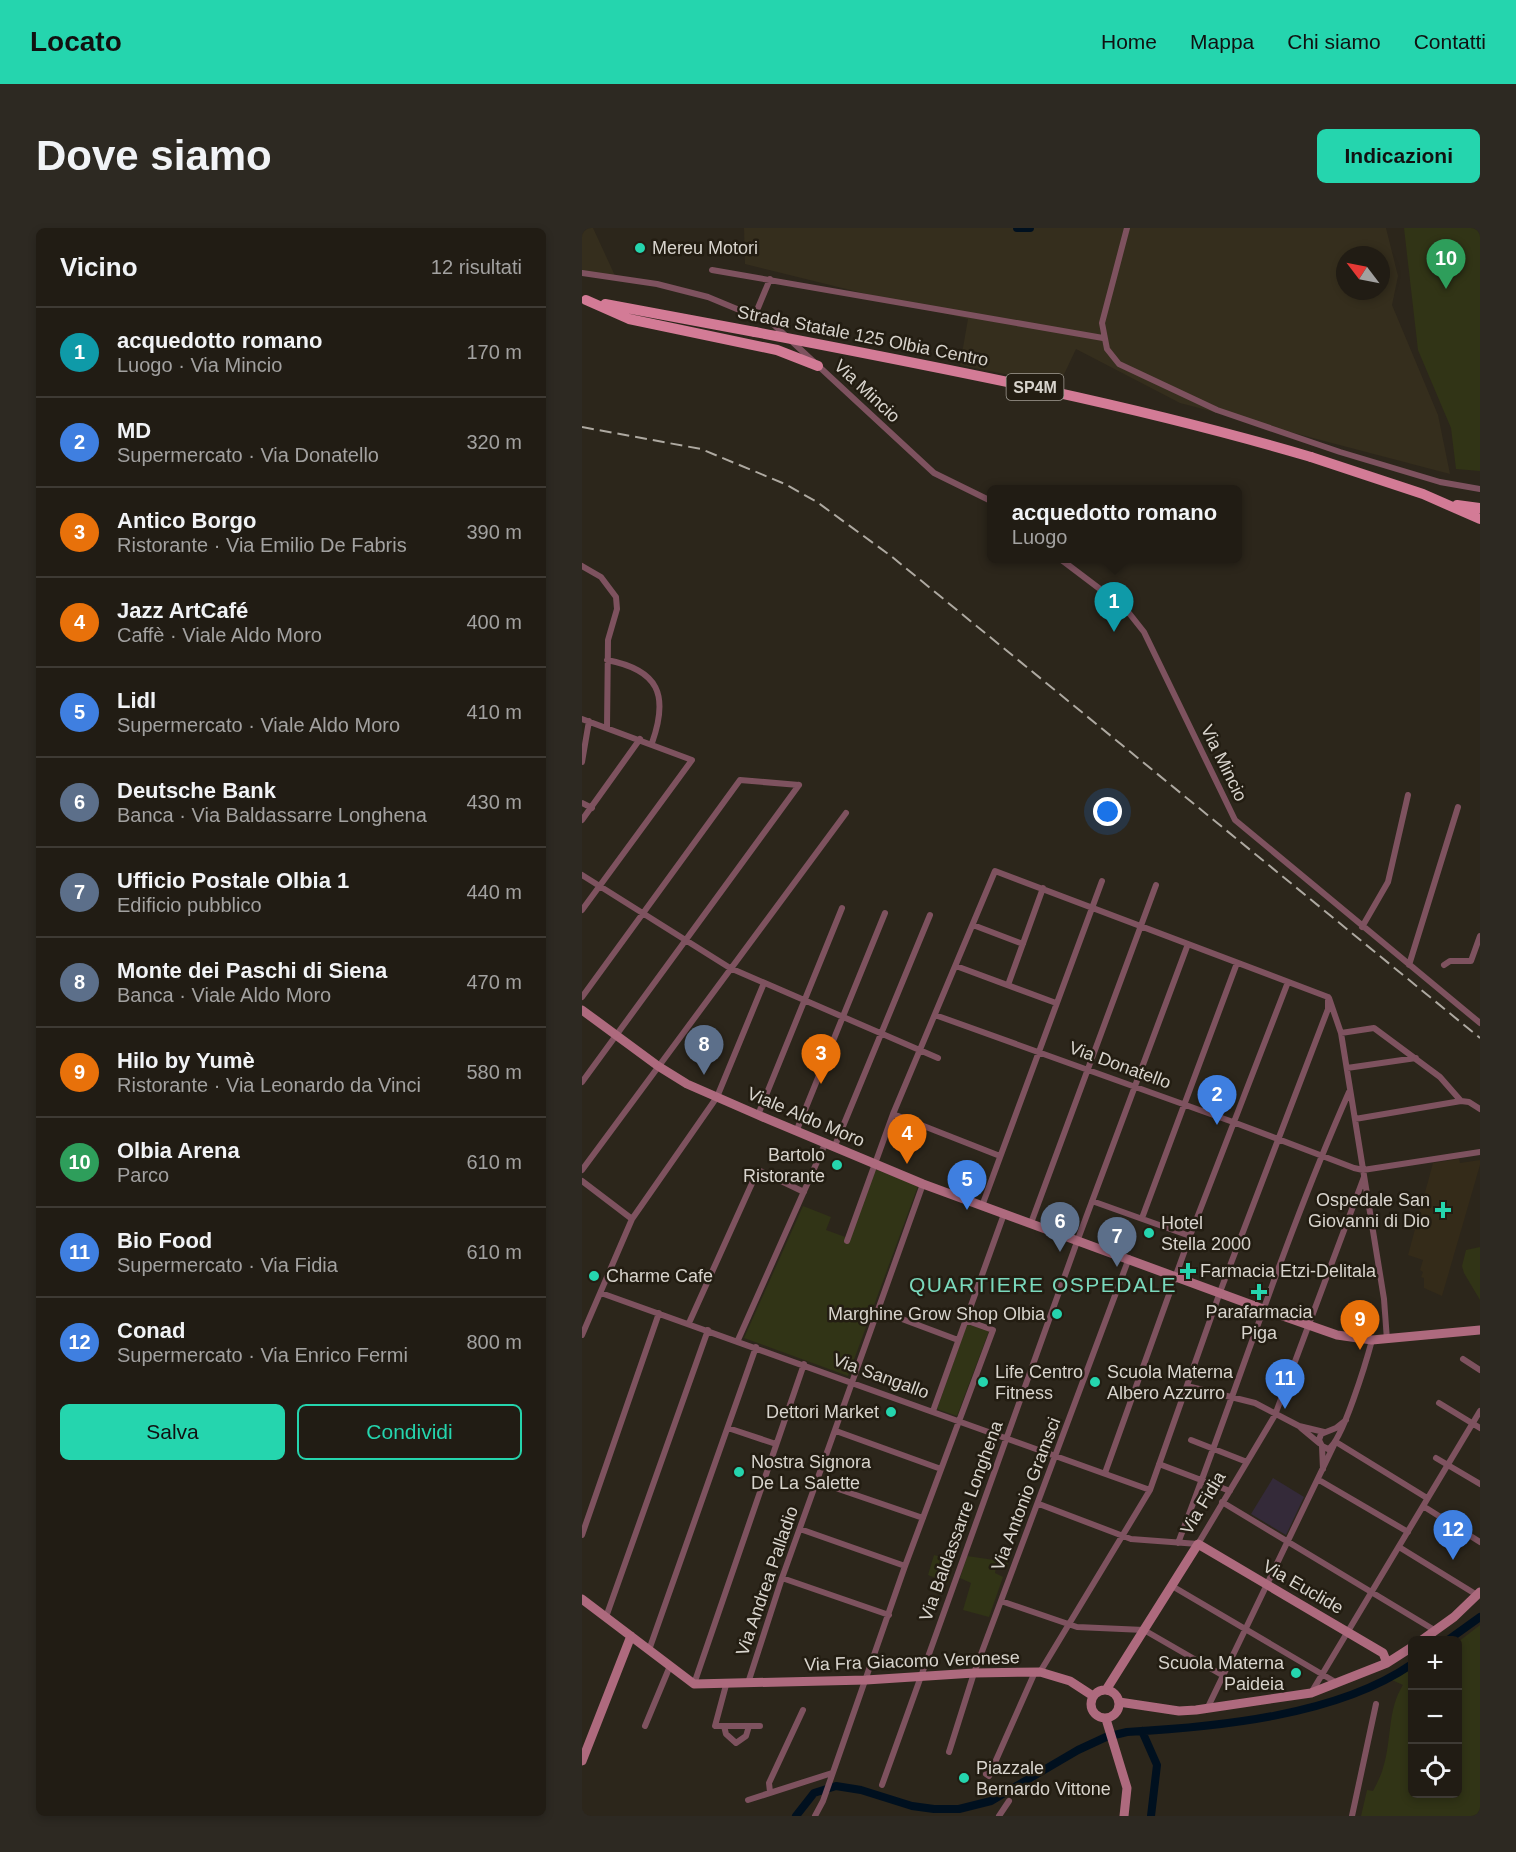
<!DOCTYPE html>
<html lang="it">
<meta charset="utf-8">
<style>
body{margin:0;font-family:Helvetica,sans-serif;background:#2d2922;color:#f1f3f6}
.controls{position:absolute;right:18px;bottom:18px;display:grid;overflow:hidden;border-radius:9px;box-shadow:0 3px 9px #0003}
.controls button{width:54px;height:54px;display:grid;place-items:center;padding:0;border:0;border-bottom:2px solid #3e3a34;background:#211c14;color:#f1f3f6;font:30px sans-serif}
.compass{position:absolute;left:754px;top:18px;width:54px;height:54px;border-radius:50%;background:#211c14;box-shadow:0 3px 9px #0003;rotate:302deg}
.you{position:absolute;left:526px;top:584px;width:21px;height:21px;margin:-15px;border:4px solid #fff;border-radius:50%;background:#1a73e8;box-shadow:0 0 0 9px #1a73e833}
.badge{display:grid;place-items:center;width:39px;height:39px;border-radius:50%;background:#25d5ae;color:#fff;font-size:20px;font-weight:700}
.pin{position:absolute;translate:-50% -50px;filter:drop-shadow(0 2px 3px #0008)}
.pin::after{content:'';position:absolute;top:32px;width:21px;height:18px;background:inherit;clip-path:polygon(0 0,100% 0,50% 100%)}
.popup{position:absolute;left:405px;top:257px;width:255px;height:78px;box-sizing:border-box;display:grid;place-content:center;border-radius:9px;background:#211c14;filter:drop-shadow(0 2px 4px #0005);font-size:20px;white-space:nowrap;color:#a2a1a0}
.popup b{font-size:22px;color:#f1f3f6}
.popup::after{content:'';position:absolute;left:50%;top:100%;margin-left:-12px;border:12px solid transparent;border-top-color:#211c14}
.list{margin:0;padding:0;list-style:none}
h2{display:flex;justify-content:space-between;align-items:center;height:78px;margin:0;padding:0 24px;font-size:26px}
h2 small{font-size:20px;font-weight:400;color:#a2a1a0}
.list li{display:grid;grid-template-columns:39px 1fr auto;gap:18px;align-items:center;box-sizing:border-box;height:90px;padding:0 24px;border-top:2px solid #3e3a34}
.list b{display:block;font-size:22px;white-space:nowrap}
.list p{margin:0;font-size:20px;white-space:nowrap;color:#a2a1a0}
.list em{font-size:20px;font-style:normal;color:#a2a1a0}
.actions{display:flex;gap:12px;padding:18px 24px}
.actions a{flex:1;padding:14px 0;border:2px solid #25d5ae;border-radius:9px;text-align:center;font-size:21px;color:#25d5ae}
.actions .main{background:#25d5ae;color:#111}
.icon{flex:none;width:33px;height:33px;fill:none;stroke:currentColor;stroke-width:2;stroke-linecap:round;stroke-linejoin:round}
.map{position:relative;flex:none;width:898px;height:1588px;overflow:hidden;border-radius:9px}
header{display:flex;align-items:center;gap:36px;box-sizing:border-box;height:84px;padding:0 30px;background:#25d5ae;color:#111}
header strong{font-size:28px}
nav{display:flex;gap:33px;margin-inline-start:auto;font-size:21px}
.intro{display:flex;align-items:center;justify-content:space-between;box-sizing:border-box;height:144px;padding:0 36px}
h1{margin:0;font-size:42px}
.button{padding:15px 27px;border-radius:9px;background:#25d5ae;color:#111;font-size:21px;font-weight:700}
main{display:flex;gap:36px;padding:0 36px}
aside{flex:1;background:#211c14;border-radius:9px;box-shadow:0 3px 9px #0003}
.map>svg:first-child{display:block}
.built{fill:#342b19}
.industrial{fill:#352e1d;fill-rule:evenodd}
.education{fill:#342a39}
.green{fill:#313416}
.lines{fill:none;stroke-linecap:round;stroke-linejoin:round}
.canal{stroke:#00101f;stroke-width:8}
.street{stroke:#7e525f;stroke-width:6}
.secondary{stroke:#ae6a7e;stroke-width:9}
.primary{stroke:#d37b96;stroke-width:10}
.rail{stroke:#aea9a1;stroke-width:2;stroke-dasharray:12 6;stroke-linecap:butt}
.primary-bridge{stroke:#d37b96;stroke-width:10}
.poi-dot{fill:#25d5ae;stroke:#231d12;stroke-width:2}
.labels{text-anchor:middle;stroke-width:5;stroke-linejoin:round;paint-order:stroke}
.shield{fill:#231d12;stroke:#a29d95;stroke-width:1.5}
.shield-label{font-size:16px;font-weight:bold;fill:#d8d4cd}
.poi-label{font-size:18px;fill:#d8d4cd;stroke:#231d12;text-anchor:start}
.street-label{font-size:18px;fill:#d8d4cd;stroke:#231d12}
.quarter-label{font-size:21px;letter-spacing:1.5px;fill:#7ad9bd;stroke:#231d12}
</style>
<header>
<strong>Locato</strong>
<nav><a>Home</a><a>Mappa</a><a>Chi siamo</a><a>Contatti</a></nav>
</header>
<div class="intro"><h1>Dove siamo</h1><a class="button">Indicazioni</a></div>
<main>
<aside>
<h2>Vicino<small>12 risultati</small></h2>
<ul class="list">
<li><span class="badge" style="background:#0f9aa8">1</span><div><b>acquedotto romano</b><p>Luogo · Via Mincio</p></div><em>170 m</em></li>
<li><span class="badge" style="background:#3f7fe0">2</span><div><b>MD</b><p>Supermercato · Via Donatello</p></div><em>320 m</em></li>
<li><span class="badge" style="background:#e8710a">3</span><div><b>Antico Borgo</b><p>Ristorante · Via Emilio De Fabris</p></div><em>390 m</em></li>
<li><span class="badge" style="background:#e8710a">4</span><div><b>Jazz ArtCafé</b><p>Caffè · Viale Aldo Moro</p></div><em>400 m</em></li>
<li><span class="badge" style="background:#3f7fe0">5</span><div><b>Lidl</b><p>Supermercato · Viale Aldo Moro</p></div><em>410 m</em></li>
<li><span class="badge" style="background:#5c6f8a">6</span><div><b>Deutsche Bank</b><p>Banca · Via Baldassarre Longhena</p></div><em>430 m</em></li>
<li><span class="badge" style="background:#5c6f8a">7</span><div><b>Ufficio Postale Olbia 1</b><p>Edificio pubblico</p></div><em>440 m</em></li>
<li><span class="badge" style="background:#5c6f8a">8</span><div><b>Monte dei Paschi di Siena</b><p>Banca · Viale Aldo Moro</p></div><em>470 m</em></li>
<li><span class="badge" style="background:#e8710a">9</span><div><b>Hilo by Yumè</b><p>Ristorante · Via Leonardo da Vinci</p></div><em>580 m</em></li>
<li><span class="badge" style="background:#2e9e5b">10</span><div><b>Olbia Arena</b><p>Parco</p></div><em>610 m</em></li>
<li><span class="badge" style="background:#3f7fe0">11</span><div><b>Bio Food</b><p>Supermercato · Via Fidia</p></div><em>610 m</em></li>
<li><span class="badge" style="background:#3f7fe0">12</span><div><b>Conad</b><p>Supermercato · Via Enrico Fermi</p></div><em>800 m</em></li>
</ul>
<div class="actions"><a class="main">Salva</a><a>Condividi</a></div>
</aside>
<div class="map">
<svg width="898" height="1588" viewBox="0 0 898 1588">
<rect width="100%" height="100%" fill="#2c261b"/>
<!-- built -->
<path class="built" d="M 877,931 L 878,935 L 898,932 L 898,937 L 860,1068 L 842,1060 L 842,1050 L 839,1049 L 841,1044 L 838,1042 L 841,1032 L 826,1027 L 851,935 Z"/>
<!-- industrial -->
<path class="industrial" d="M 0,0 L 11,0 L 35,52 L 0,45 Z
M 162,0 L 804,0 L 816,48 L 810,77 L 856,187 L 868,246 L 598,175 L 494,121 L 477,157 L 378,137 L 386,91 L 163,36 ZM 763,27 L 799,27 L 799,63 L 763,63 Z"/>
<!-- education -->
<path class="education" d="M 691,1250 L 722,1269 L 704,1307 L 669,1286 Z"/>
<!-- green -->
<path class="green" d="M 822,0 L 898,0 L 898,243 L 874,241 L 869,200 L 836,122 Z
M 293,941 L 336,958 L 266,1148 L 162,1110 L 221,978 L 249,989 L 244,1002 L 266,1010 Z
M 898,1019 L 898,1072 L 882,1045 L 880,1038 L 884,1022 Z
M 385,1096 L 407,1103 L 375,1188 L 355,1181 Z
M 352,1327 L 373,1333 L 366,1355 L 346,1347 Z
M 385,1328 L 426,1334 L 425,1340 L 414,1339 L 413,1345 L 421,1349 L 407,1389 L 381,1382 L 389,1355 L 378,1350 Z
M 898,1397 L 898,1588 L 779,1588 L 785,1562 L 791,1563 C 795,1555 799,1548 801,1540 C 810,1512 805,1482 821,1457 L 810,1452 L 830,1441 L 830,1566 L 876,1566 L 876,1414 Z"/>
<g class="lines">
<!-- canal -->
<path class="canal" d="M 435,0 L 448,0
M 866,1412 L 898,1389
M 560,1503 L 575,1537 L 569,1588
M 214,1588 L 232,1565 L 254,1558 L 279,1562 L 330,1578 L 352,1581 L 377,1581 L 409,1573 L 496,1522 L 524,1509 L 545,1504 C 634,1499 755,1488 830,1436"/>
<!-- street -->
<path class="street" d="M 545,0 L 520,95 L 525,121 L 537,136 L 635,182 L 758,224 L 858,254 L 898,261
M 130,42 L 521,110
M 0,45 L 75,56 L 126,69 L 191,96 L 352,245 L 409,273
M 173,87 L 188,51
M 477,330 L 543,380 L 562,404 L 653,592 L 898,795
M 0,338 L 19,349 L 34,369 L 35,381 L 26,412 L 25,499
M 25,432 C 77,442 87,467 70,515
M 0,491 L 110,532 L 0,682
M 0,534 L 7,493
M 0,575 L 10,580
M 0,592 L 58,511
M 0,647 L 148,740 L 356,830
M 391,697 L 441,716
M 780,699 L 806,654 L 826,567
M 827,737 L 876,579
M 862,737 L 868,733 L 889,733 L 898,708
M 374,738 L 474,775
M 426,757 L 461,660
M 0,769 L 158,552 L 217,557
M 747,770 L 759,805 L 802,1071 L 805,1112
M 353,787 L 651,894 L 772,940 L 781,942 L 898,924
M 759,805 L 792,800 L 858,849 L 879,873
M 765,840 L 834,830
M 0,854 L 217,557
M 311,886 L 418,928
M 176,887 L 260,680
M 773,891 L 879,873 L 887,874 L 898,881
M 214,904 L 303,685
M 252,920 L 348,687
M 0,942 L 264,585
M 0,953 L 50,991
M 510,973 L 608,1008
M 400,978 L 520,653
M 560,990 L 655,735
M 449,995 L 574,657
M 265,1013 L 311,886 L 413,643 L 746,769
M 19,1065 L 568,1262
M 296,1082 L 376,1112
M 107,1095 L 176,942 L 222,964
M 0,1107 L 50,991 L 135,869 L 182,755
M 156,1112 L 243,916
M 881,1131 L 898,1142
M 605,1158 L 673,1175 L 717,1198 L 742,1204
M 857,1175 L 898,1200
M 351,1183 L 422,986
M 764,1192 L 754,1200 L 739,1206 L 737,1212 L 740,1218 L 746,1221 C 760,1215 785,1131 790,1112
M 146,1200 L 194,1216
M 719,1200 L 737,1215
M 254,1203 L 359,1241
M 609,1212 L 665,1234
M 754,1214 L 845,1270
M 740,1218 L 741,1241
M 854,1230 L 898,1256
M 577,1236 L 648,1263
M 523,1245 L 608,1008 L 706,754
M 737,1252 L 826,1304
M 236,1254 L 341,1290
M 640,1274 L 854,1403
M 457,1276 L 549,1311 L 616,1316 L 693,1187 L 782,949
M 841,1278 L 898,1314
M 218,1301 L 323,1338
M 0,1307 L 77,1085
M 596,1315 C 654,1165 702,1011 767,864
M 817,1319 L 895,1367
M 200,1350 L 307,1387
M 590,1358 L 755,1455
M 419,1373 L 495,1399 L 562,1402 L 640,1447
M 24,1389 L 126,1102
M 67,1422 L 174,1119
M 458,1444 L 568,1262 L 638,1064 L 746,781 L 746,769
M 166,1455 L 200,1350 L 341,956
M 112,1456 L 222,1136
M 144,1457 L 133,1498 L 178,1498
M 729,1465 L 898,1183
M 625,1481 L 752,1217
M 63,1498 L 88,1438
M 142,1498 L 144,1506 L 154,1515 L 164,1508 L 167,1498
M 367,1524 L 392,1445 L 547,1030
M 404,1546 L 407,1548 L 453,1444
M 300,1557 L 496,1011 L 606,716
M 188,1564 L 187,1555 L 221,1482
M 166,1572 L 250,1545
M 233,1588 L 241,1573 L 323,1338 L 411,1102 L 383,1092
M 417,1588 L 427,1573
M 770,1588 L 794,1476"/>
<!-- secondary -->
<path class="secondary" d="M 0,782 L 76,838 L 105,856 L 176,887 L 341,956 L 681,1081 L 755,1107 L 790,1112 L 898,1102
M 0,1371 L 112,1456 L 284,1452 L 392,1445 L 458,1444 L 488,1453 L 511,1468
M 840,1412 L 872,1389 L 898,1364
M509 1476a14 14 0 1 1 28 0a14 14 0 1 1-28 0Z
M 524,1462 L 616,1316 L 801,1425 L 805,1435
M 537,1474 L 597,1483 L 614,1482 L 729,1465 L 805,1435 L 830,1419
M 524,1491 L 545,1560 L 542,1588
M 0,1533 L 49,1408"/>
<!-- primary -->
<path class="primary" d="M 4,72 L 47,91 L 195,122 L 236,138
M 23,76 L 173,104
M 729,229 L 841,266 L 898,291
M 875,277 L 898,280"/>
<!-- rail -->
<path class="rail" d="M 0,199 L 119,221 L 203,256 L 235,274 L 309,328 L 898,810"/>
<!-- primary-bridge -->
<path class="primary-bridge" d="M 173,104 C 360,140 546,175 729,229"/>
</g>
<!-- markers -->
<g class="poi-dot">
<circle cx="58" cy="20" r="6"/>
<circle cx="255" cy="937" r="6"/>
<path d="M858 973h6v6h6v6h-6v6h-6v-6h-6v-6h6z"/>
<circle cx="567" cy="1005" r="6"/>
<path d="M603 1034h6v6h6v6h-6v6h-6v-6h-6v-6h6z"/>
<circle cx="12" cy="1048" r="6"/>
<path d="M674 1055h6v6h6v6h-6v6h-6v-6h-6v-6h6z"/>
<circle cx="475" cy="1086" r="6"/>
<circle cx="401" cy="1154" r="6"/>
<circle cx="513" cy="1154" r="6"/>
<circle cx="309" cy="1184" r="6"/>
<circle cx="157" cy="1244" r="6"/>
<circle cx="714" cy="1445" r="6"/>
<circle cx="382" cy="1550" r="6"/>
</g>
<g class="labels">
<!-- shield labels -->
<rect class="shield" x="424.5" y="146" width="57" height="26" rx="4.5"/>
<g class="shield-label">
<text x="453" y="165">SP4M</text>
</g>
<!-- poi labels -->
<g class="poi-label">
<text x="70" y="26">Mereu Motori</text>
<text x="243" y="933" text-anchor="end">Bartolo<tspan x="243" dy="21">Ristorante</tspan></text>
<text x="848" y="978" text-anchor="end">Ospedale San<tspan x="848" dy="21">Giovanni di Dio</tspan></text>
<text x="579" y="1001">Hotel<tspan x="579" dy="21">Stella 2000</tspan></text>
<text x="618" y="1049">Farmacia Etzi-Delitala</text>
<text x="24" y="1054">Charme Cafe</text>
<text x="677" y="1090" text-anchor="middle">Parafarmacia<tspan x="677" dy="21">Piga</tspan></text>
<text x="463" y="1092" text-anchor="end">Marghine Grow Shop Olbia</text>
<text x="413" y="1150">Life Centro<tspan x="413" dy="21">Fitness</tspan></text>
<text x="525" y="1150">Scuola Materna<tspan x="525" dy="21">Albero Azzurro</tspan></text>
<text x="297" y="1190" text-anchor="end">Dettori Market</text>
<text x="169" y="1240">Nostra Signora<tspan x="169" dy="21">De La Salette</tspan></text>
<text x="702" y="1441" text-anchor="end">Scuola Materna<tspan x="702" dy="21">Paideia</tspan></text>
<text x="394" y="1546">Piazzale<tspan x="394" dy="21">Bernardo Vittone</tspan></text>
</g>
<!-- street labels -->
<g class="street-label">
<text transform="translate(281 108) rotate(11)" y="6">Strada Statale 125 Olbia Centro</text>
<text transform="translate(285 163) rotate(43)" y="6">Via Mincio</text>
<text transform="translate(642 535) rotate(64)" y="6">Via Mincio</text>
<text transform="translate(538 837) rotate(20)" y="6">Via Donatello</text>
<text transform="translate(224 889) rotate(23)" y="6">Viale Aldo Moro</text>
<text transform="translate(299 1148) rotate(20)" y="6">Via Sangallo</text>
<text transform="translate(444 1266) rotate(-69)" y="6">Via Antonio Gramsci</text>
<text transform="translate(621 1275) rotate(-59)" y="6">Via Fidia</text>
<text transform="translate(379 1293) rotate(-70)" y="6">Via Baldassarre Longhena</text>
<text transform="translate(185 1353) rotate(-71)" y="6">Via Andrea Palladio</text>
<text transform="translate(721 1359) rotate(30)" y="6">Via Euclide</text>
<text transform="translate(330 1433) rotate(-2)" y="6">Via Fra Giacomo Veronese</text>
</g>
<!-- quarter labels -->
<g class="quarter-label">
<text x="461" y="1064">QUARTIERE OSPEDALE</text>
</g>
</g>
</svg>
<div class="controls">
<button>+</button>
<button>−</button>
<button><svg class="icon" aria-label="locate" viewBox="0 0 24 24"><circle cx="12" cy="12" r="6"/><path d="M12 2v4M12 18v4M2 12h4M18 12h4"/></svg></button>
</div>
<svg class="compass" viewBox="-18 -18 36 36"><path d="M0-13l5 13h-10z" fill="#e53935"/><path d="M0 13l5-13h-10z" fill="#a2a1a0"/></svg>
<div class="you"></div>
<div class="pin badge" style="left:532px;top:404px;background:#0f9aa8">1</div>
<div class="popup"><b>acquedotto romano</b>Luogo</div>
<div class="pin badge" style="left:635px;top:897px;background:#3f7fe0">2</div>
<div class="pin badge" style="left:239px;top:856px;background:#e8710a">3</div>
<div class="pin badge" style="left:325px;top:936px;background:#e8710a">4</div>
<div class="pin badge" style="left:385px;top:982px;background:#3f7fe0">5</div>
<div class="pin badge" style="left:478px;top:1024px;background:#5c6f8a">6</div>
<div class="pin badge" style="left:535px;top:1039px;background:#5c6f8a">7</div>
<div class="pin badge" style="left:122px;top:847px;background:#5c6f8a">8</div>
<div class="pin badge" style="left:778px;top:1122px;background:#e8710a">9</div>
<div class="pin badge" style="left:864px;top:61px;background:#2e9e5b">10</div>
<div class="pin badge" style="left:703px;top:1181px;background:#3f7fe0">11</div>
<div class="pin badge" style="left:871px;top:1332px;background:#3f7fe0">12</div>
</div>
</main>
